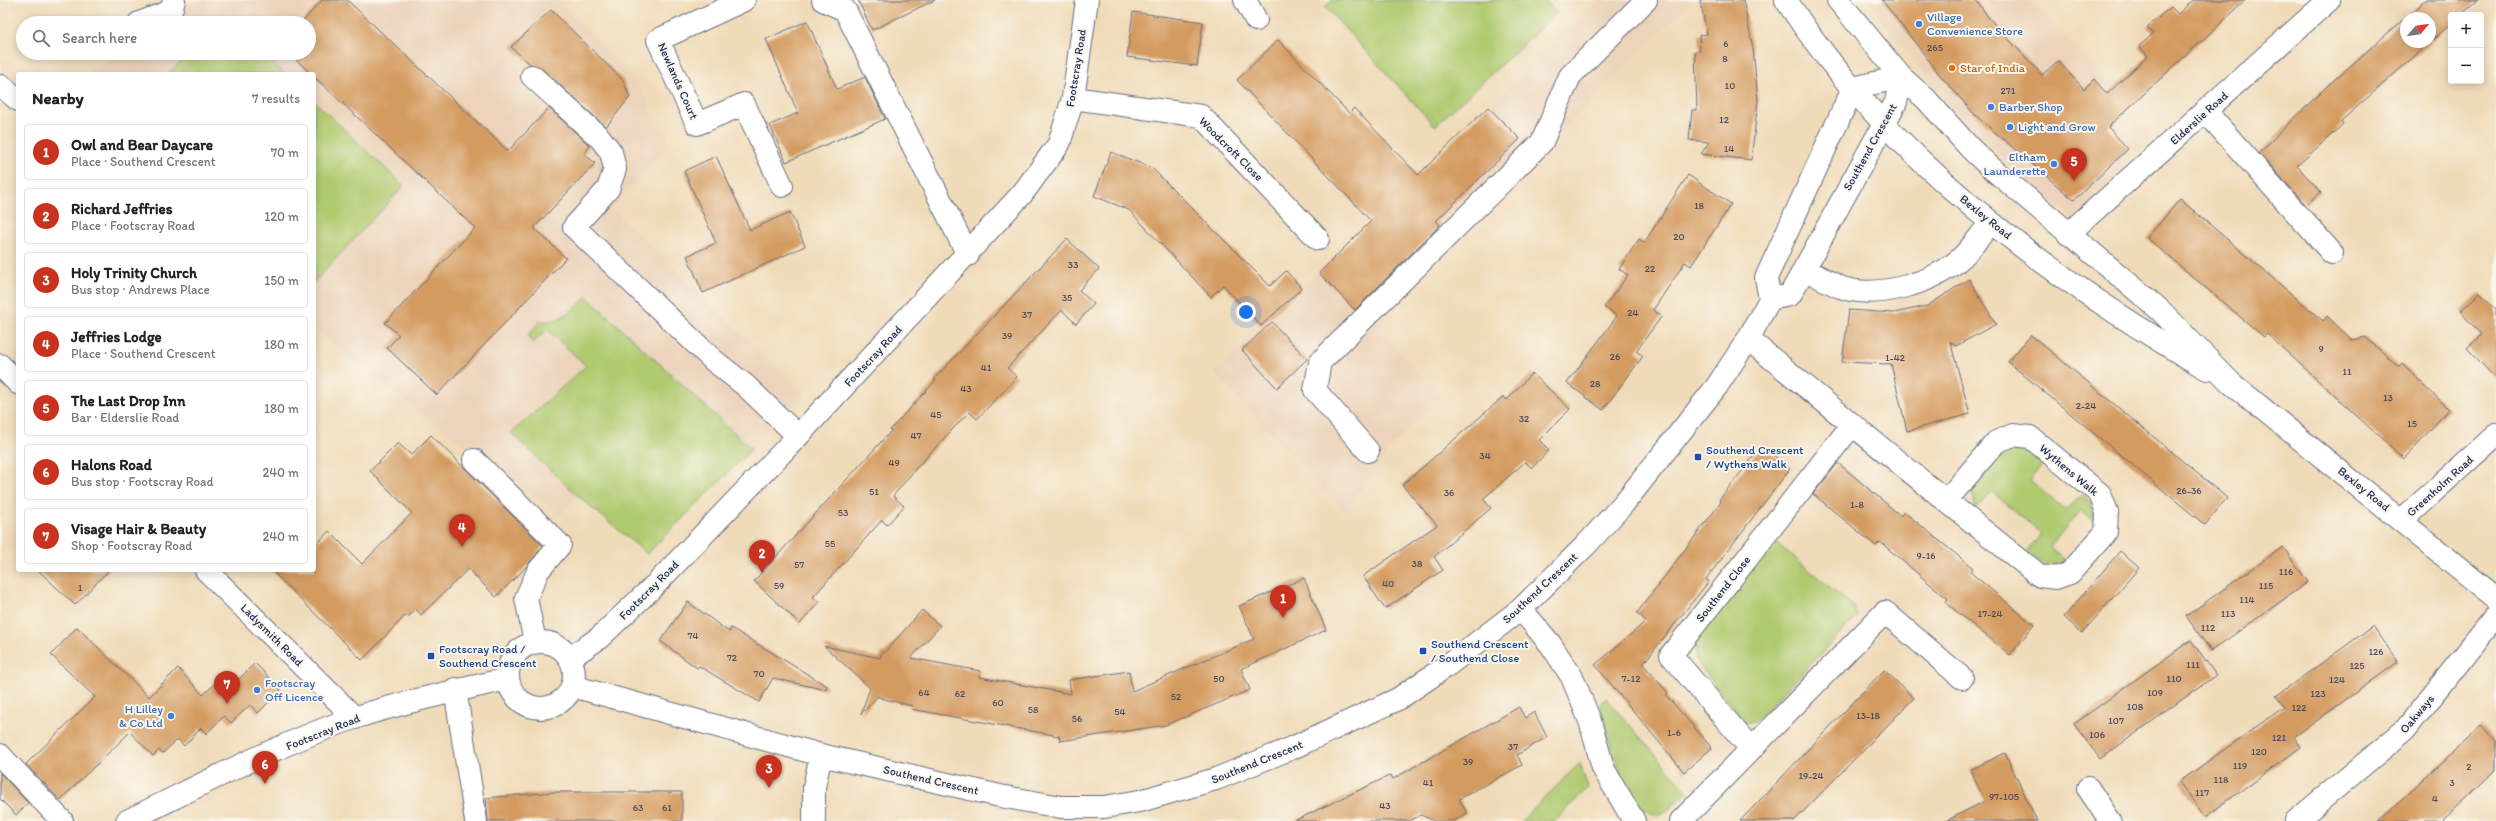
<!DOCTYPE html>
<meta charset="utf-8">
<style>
body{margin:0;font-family:Itim,sans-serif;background:#f2f2f2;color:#222}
.controls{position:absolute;right:12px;top:12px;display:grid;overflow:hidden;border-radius:4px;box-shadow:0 2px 10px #0003}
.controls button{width:36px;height:36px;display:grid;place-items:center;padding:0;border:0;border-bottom:1px solid #e0e0e0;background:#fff;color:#222;font:20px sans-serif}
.compass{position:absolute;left:2400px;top:12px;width:36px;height:36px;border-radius:50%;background:#fff;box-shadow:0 2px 10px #0003;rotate:61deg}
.you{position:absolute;left:1246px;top:312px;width:14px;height:14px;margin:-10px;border:3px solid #fff;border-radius:50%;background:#1a73e8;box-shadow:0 0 0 6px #1a73e833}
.badge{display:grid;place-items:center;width:26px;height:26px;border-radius:50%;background:#c8321e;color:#fff;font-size:13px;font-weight:700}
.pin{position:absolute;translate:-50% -33px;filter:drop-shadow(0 1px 2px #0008)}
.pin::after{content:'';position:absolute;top:21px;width:14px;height:12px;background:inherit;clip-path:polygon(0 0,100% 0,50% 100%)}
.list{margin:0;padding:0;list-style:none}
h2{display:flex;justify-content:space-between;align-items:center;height:52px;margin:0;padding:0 16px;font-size:17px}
h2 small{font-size:13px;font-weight:400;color:#767676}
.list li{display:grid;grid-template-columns:26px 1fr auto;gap:12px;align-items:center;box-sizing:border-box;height:56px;margin:0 8px 8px;padding:0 8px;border:1px solid #e0e0e0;border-radius:4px}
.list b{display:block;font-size:15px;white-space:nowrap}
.list p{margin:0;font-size:13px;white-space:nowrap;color:#767676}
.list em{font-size:13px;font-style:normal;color:#767676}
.icon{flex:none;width:22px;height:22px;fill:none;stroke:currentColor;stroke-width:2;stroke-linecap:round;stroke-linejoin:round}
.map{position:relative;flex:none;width:2496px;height:821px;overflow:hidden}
.search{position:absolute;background:#fff;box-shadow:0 2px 10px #0003;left:16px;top:16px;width:300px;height:44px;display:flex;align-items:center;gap:10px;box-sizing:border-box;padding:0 14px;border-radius:22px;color:#767676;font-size:15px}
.panel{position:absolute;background:#fff;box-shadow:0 2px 10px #0003;left:16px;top:72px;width:300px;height:500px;border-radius:4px}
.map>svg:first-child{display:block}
.built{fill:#ecd3ba}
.green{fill:#b0ca70;stroke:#667c67}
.building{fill:#d49b61;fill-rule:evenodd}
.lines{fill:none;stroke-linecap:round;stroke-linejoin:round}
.minor-casing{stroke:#666b7e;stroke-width:24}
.major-casing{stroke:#666b7e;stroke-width:24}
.minor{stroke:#fff;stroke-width:22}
.major{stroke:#fff;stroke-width:22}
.shop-dot{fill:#3f7fe0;stroke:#fbf7ec;stroke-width:1.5}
.food-dot{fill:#e8710a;stroke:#fbf7ec;stroke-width:1.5}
.transit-dot{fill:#1a4fb4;stroke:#fbf7ec;stroke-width:1.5}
.labels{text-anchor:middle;stroke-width:4;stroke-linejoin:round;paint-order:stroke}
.number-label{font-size:10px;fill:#494a5f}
.shop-label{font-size:12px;fill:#366cbe;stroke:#fbf7ec;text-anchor:start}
.street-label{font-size:12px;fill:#1b2f5e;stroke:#fbf7ec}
.food-label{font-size:12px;fill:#c56008;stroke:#fbf7ec;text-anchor:start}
.transit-label{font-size:12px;fill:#164399;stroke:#fbf7ec;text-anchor:start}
</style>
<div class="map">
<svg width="2496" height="821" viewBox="0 0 2496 821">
<rect width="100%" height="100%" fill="#fbf7ec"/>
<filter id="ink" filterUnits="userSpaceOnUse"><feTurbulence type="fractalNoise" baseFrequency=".025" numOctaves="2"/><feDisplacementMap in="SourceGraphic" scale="8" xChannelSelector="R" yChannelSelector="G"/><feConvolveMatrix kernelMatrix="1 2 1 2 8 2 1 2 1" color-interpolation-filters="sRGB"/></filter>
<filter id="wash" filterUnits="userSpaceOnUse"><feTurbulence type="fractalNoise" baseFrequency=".012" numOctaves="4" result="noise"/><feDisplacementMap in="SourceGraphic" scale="16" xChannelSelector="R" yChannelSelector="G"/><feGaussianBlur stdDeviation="0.9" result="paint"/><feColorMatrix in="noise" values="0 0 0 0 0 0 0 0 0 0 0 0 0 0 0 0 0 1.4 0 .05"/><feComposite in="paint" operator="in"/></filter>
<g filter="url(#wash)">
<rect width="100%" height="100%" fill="#f0dbb9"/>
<!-- built -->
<path class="built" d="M 196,0 L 558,0 L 635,79 L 671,144 L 611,208 L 804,394 L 647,554 L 578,495 L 561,515 L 419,412 L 314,328 L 314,74 L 86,74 L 117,53 L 309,53 L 309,23 L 162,23 Z
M 1598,0 L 1692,0 L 1389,303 L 1381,331 L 1441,397 L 1389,449 L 1345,512 L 1214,373 Z
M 1866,0 L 2031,0 L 2113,88 L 2090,110 L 2138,161 L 2073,219 L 1999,156 L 1951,108 Z"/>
<!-- green -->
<path class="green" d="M 1332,0 L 1545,0 L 1557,13 L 1435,126 L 1325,7 Z
M 223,15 L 231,23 L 216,23 Z
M 188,53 L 263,53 L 285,74 L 168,74 Z
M 314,101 L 404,186 L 314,282 Z
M 587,297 L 752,449 L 647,554 L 577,495 L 511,433 L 586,366 L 547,329 L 533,343 L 528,335 L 540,321 C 559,324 574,309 587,297 Z
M 2012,447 L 2026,447 L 2045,462 L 2030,481 L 2067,511 L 2082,494 L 2092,502 L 2095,522 L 2081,511 L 2050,547 L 2066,561 C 2046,568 2042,565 2027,552 L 2041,534 L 1991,491 L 1976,509 C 1975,504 1973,498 1973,493 C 1974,474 1996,454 2012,447 Z
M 1774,541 L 1854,607 L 1857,616 L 1755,722 L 1744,722 L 1696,660 L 1695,637 Z
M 1606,698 L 1688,792 L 1668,810 L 1658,816 C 1625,809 1607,733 1600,704 Z
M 1580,763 L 1588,788 L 1555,821 L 1521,821 Z"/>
<g id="blocks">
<!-- building -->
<path class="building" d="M 322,0 L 347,0 L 508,151 L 549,108 L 590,146 L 584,154 L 595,163 L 534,228 L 566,258 L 437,395 L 387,348 L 399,335 L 385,323 L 475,228 L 289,53 L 309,53 L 309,23 L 301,23 Z
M 858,0 L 935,0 L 872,30 Z
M 1700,0 L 1743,0 L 1753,48 L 1758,101 L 1751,160 L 1701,154 L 1709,142 L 1689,140 L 1692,110 L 1697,110 L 1695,51 L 1700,51 L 1699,35 L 1707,34 Z
M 1882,0 L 1976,0 L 1989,18 L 2042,75 L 2058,61 L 2084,89 L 2094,79 L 2107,94 L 2148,56 L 2139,46 L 2153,34 L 2147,27 L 2171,7 L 2178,14 L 2193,0 L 2246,0 L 2108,127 L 2128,149 L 2074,200 L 1975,115 L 1940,75 Z
M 2426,0 L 2478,0 L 2461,15 L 2451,15 L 2451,24 L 2341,121 L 2343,124 L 2297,166 L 2321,192 L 2306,205 L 2259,153 L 2326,87 ZM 2406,18 L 2430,18 L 2430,42 L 2406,42 Z
M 551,10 L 623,80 L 630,97 L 606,127 L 540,67 L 530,64 L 511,47 Z
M 1133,12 L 1203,22 L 1197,66 L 1127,57 Z
M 807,21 L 837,89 L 865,77 L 885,119 L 786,162 L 770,125 L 798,113 L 766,39 Z
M 1278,40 L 1349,113 L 1354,108 L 1418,175 L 1488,107 L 1520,139 L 1436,221 L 1440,225 L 1355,310 L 1319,273 L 1371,221 L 1237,80 Z
M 1111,152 L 1152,168 L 1270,286 L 1286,271 L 1302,288 L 1261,326 L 1223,285 L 1211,297 L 1129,210 L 1094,196 Z
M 716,156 L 750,230 L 790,212 L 805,246 L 703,293 L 687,256 L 716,243 L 684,171 Z
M 1688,175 L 1731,204 L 1691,266 L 1685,262 L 1653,310 L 1662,316 L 1636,351 L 1643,356 L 1603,410 L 1567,383 L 1617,316 L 1604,307 L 1628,275 L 1619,269 L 1639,239 L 1644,243 Z
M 2180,199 L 2323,321 L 2327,316 L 2352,340 L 2365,337 L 2398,366 L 2402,364 L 2449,409 L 2404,459 L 2267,334 L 2264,337 L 2147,238 Z
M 1067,239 L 1099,269 L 1079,290 L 1094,304 L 1076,324 L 1062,310 L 1007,368 L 1017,377 L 977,419 L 969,412 L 918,466 L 893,496 L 904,506 L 887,525 L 882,520 L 813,597 L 819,602 L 800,624 L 754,581 L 891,431 L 890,430 L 936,380 L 934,379 Z
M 1969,279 L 1996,324 L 1956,346 L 1950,341 L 1970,414 L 1907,431 L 1891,364 L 1842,362 L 1849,310 L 1894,313 L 1927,306 Z
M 2480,293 L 2496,310 L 2496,379 L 2467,348 L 2481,335 L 2460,311 Z
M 1272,322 L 1307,359 L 1277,388 L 1242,350 Z
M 2031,335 L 2227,498 L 2205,525 L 2008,362 Z
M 1532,373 L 1570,409 L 1539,440 L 1549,450 L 1532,468 L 1525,462 L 1483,499 L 1491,508 L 1434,557 L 1443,570 L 1385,609 L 1363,576 L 1437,525 L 1402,485 L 1503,397 L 1507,400 Z
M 431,435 L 543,546 L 526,567 L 496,597 L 468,569 L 421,615 L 416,609 L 408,617 L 406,615 L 362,660 L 271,570 L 314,570 L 314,547 L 329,531 L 362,564 L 412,513 L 370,471 L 398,443 L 411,455 Z
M 1762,446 L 1790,469 L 1706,579 L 1709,581 L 1643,664 L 1668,693 L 1666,695 L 1712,748 L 1684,772 L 1595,665 L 1646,621 L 1637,613 L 1721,502 L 1719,500 Z
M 1838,463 L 1901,516 L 1904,512 L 1973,568 L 1970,572 L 2034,625 L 2010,655 L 1945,602 L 1948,599 L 1880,542 L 1876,546 L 1813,494 Z
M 2283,547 L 2308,582 L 2211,651 L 2186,616 Z
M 2120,551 L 2139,568 L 2082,633 L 2064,617 Z
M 38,570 L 109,570 L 75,605 Z
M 1304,578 L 1326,630 L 1241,669 L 1250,690 L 1166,725 L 1060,741 L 1059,736 L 911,709 L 912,706 L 881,698 L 878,696 L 861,714 L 870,688 L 824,646 L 880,658 L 882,652 L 884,653 L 922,610 L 940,626 L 911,658 L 980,671 L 979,677 L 1071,694 L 1069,680 L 1129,671 L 1132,691 L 1254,639 L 1239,606 Z
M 688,602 L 729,632 L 731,628 L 827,686 L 826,690 L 773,678 L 759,702 L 699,666 L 697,668 L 660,641 Z
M 2373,626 L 2398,662 L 2294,737 L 2301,747 L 2205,817 L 2179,782 L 2284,707 L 2276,696 Z
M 77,627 L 149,697 L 178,668 L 203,695 L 222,677 L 232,686 L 255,663 L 281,690 L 258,713 L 250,705 L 231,723 L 224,716 L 206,734 L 201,728 L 184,746 L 178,739 L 163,753 L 159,750 L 153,756 L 130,732 L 60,800 L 26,764 L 95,697 L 51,655 Z
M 2191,640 L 2216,675 L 2100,759 L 2074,724 Z
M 1884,670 L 1914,698 L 1794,821 L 1740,821 Z
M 1519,707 L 1525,718 L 1534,712 L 1547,737 L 1517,755 L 1522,765 L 1459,799 L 1467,813 L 1453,821 L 1434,821 L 1421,815 L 1409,821 L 1294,821 L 1391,775 L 1393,779 Z
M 2481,726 L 2496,742 L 2496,770 L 2441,821 L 2379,821 Z
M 2005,753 L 2037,821 L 1946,821 L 1985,801 L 1970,770 Z
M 0,773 L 28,803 L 16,815 L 0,799 Z
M 553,792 L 682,792 L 682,821 L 488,821 L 486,798 Z"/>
</g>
</g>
<g filter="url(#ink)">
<use href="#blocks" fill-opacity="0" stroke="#666b7e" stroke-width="1"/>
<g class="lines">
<defs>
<path id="minor" d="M 744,0 L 658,40 L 697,124 L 744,104 L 782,186
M 823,0 L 845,10 L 968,255
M 1245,0 L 1256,20
M 139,23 L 171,11 L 174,0
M 532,76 L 600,138 L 611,152 L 615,169 L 608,189 L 574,227 L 713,360 L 746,386 L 798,436
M 0,88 L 2,86 L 18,100
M 1073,98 L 1201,116 L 1318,239
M 2206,112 L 2332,253
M 2068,234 L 2329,0
M 1804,269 C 1816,275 1828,282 1840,287 C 1876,300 1934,283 1961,258 C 1972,248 1981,234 1991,223
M 1748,339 C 1845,419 1942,498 2040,576 L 2056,578 L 2070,573 L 2106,532 L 2107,512 L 2100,494 L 2030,437 L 2013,435 L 1996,442 L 1946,501
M 0,365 L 18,383
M 1368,451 L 1315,390 L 1320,362 L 1542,142 L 1570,76 L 1646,0
M 474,460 L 560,545 L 538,571 L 526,598 L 535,642
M 2402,520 L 2496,435
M 206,570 L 355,718
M 1521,609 L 1551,645 L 1572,677 L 1590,721 L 1603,768 L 1634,821
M 572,686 L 821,755 L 1000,796 L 1061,807 L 1104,807 L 1140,801 L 1216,779 L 1292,748 L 1398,699 L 1448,665 L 1521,609 L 1586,545 L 1624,503 L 1717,386 L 1748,339 L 1770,299 L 1766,278 L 1853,88 L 1901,77 L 1896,102 L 1790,295 L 1770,299
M 455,689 L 476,821
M 1751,749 L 1671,655 L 1852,425
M 0,755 L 62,821
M 2088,788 L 2110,821
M 814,821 L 814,787 L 821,755
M 1681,821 L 1885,612 L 1962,678
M 2296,821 L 2405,730 L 2496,616"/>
<path id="major" d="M 1786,0 C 1889,159 2046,275 2207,369
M 1838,0 L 1901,77 L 1926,99 L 1970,148 L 1989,166 L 2160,310 L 2231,383 L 2496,598
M508 675a33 33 0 1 1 66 0a33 33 0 1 1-66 0Z
M 570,658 L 599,638 L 654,586 L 798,436 L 1022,194 L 1059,144 L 1073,98 L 1087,0
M 127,821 C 201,785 276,745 354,718 C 405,701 456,691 507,679"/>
</defs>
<!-- minor casing -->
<use href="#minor" class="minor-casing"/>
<!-- major casing -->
<use href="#major" class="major-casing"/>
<!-- minor -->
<use href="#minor" class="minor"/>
<!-- major -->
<use href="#major" class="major"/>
</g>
</g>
<!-- markers -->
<g class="shop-dot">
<circle cx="1919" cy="24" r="4"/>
<circle cx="1991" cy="107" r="4"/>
<circle cx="2010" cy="127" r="4"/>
<circle cx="2054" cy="164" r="4"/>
<circle cx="257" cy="690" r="4"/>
<circle cx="171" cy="716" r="4"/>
</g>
<circle class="food-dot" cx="1952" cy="68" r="4"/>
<g class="transit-dot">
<rect x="1694" y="453" width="8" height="8" rx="2"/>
<rect x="1419" y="647" width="8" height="8" rx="2"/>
<rect x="427" y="652" width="8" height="8" rx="2"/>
</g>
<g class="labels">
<!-- number labels -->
<g class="number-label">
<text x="1726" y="47">6</text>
<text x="1935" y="51">265</text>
<text x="1725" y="62">8</text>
<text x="1730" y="89">10</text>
<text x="2008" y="94">271</text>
<text x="1724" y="123">12</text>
<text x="1729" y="152">14</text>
<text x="1699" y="209">18</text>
<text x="1679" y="240">20</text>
<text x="1073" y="268">33</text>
<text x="1650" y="272">22</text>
<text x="1067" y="301">35</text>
<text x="1633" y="316">24</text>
<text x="1027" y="318">37</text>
<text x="1007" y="339">39</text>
<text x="2321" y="352">9</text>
<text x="1615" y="360">26</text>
<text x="1895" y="361">1-42</text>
<text x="986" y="371">41</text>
<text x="2347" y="375">11</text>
<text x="1595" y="387">28</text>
<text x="966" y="392">43</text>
<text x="2388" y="401">13</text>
<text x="2086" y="409">2-24</text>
<text x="936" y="418">45</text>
<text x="1524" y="422">32</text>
<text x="2412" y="427">15</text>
<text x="916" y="439">47</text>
<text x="1485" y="459">34</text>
<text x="894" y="466">49</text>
<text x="2189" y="494">26-36</text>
<text x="874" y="495">51</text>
<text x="1449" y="496">36</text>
<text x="1857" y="508">1-8</text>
<text x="843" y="516">53</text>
<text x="830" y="547">55</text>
<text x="1926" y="559">9-16</text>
<text x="1417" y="567">38</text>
<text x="799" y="568">57</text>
<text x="2286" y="575">116</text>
<text x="1388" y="587">40</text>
<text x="779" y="589">59</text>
<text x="2266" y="589">115</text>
<text x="80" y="591">1</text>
<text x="2247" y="603">114</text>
<text x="1990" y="617">17-24</text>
<text x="2228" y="617">113</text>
<text x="2208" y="631">112</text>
<text x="693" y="639">74</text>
<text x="2376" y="655">126</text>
<text x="732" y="661">72</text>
<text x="2193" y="668">111</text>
<text x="2357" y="669">125</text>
<text x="759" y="677">70</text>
<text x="1219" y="682">50</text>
<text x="1631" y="682">7-12</text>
<text x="2174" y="682">110</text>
<text x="2337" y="683">124</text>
<text x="924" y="696">64</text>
<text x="2155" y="696">109</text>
<text x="960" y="697">62</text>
<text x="2318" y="697">123</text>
<text x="1176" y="700">52</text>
<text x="998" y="706">60</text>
<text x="2135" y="710">108</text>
<text x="2299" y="711">122</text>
<text x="1033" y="713">58</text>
<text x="1120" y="715">54</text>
<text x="1868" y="719">13-18</text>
<text x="1077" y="722">56</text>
<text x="2116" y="724">107</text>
<text x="1674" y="736">1-6</text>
<text x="2097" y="738">106</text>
<text x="2279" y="741">121</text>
<text x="1513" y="750">37</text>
<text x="2259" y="755">120</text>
<text x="1468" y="765">39</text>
<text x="2240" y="769">119</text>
<text x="2469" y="770">2</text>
<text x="1811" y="779">19-24</text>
<text x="2221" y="783">118</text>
<text x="1428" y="786">41</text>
<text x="2452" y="786">3</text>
<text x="2202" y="796">117</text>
<text x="2004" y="800">97-105</text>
<text x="2435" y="802">4</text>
<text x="1385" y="809">43</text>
<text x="638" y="811">63</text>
<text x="667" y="811">61</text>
</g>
<!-- shop labels -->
<g class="shop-label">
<text x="1927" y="21">Village<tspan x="1927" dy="14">Convenience Store</tspan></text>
<text x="1999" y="111">Barber Shop</text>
<text x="2018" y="131">Light and Grow</text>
<text x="2046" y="161" text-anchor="end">Eltham<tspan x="2046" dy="14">Launderette</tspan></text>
<text x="265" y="687">Footscray<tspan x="265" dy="14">Off Licence</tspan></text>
<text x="163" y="713" text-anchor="end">H Lilley<tspan x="163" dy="14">&amp; Co Ltd</tspan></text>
</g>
<!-- street labels -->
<g class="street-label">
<text transform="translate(1076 68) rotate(-81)" y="4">Footscray Road</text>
<text transform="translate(678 81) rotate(66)" y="4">Newlands Court</text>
<text transform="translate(2199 118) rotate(-42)" y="4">Elderslie Road</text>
<text transform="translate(1870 147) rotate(-61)" y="4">Southend Crescent</text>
<text transform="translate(1231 149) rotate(45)" y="4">Woodcroft Close</text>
<text transform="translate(1986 217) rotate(39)" y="4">Bexley Road</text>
<text transform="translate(873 356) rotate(-47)" y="4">Footscray Road</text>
<text transform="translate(2069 470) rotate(40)" y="4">Wythens Walk</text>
<text transform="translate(2440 486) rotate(-42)" y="4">Greenholm Road</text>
<text transform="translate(2364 489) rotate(39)" y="4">Bexley Road</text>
<text transform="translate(1540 588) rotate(-43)" y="4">Southend Crescent</text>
<text transform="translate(1723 589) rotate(-52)" y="4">Southend Close</text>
<text transform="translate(649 590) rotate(-45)" y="4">Footscray Road</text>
<text transform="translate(272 635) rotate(45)" y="4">Ladysmith Road</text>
<text transform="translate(2417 714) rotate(-50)" y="4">Oakways</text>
<text transform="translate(323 732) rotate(-22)" y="4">Footscray Road</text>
<text transform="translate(1257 762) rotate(-22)" y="4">Southend Crescent</text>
<text transform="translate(931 780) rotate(13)" y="4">Southend Crescent</text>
</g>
<!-- food labels -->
<g class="food-label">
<text x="1960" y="72">Star of India</text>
</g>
<!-- transit labels -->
<g class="transit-label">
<text x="1706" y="454">Southend Crescent<tspan x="1706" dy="14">/ Wythens Walk</tspan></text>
<text x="1431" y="648">Southend Crescent<tspan x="1431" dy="14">/ Southend Close</tspan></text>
<text x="439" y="653">Footscray Road /<tspan x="439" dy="14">Southend Crescent</tspan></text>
</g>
</g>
</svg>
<div class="controls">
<button>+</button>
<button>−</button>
</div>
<svg class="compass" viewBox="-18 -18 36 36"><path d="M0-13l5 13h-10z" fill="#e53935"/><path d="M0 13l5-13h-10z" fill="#767676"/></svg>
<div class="you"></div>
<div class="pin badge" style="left:1283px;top:618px">1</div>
<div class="pin badge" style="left:762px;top:573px">2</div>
<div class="pin badge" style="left:769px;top:788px">3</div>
<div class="pin badge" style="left:462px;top:547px">4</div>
<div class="pin badge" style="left:2074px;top:181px">5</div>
<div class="pin badge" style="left:265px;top:784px">6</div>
<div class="pin badge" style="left:227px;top:704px">7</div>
<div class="search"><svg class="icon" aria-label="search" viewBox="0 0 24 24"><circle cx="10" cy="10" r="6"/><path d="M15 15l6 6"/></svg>Search here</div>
<section class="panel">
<h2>Nearby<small>7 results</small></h2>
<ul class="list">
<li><span class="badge">1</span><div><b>Owl and Bear Daycare</b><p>Place · Southend Crescent</p></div><em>70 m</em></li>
<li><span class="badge">2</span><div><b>Richard Jeffries</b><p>Place · Footscray Road</p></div><em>120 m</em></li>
<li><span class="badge">3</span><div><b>Holy Trinity Church</b><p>Bus stop · Andrews Place</p></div><em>150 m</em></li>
<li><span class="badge">4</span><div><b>Jeffries Lodge</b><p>Place · Southend Crescent</p></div><em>180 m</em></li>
<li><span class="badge">5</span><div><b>The Last Drop Inn</b><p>Bar · Elderslie Road</p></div><em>180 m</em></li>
<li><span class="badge">6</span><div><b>Halons Road</b><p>Bus stop · Footscray Road</p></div><em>240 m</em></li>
<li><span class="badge">7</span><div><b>Visage Hair &amp; Beauty</b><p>Shop · Footscray Road</p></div><em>240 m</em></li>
</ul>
</section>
</div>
